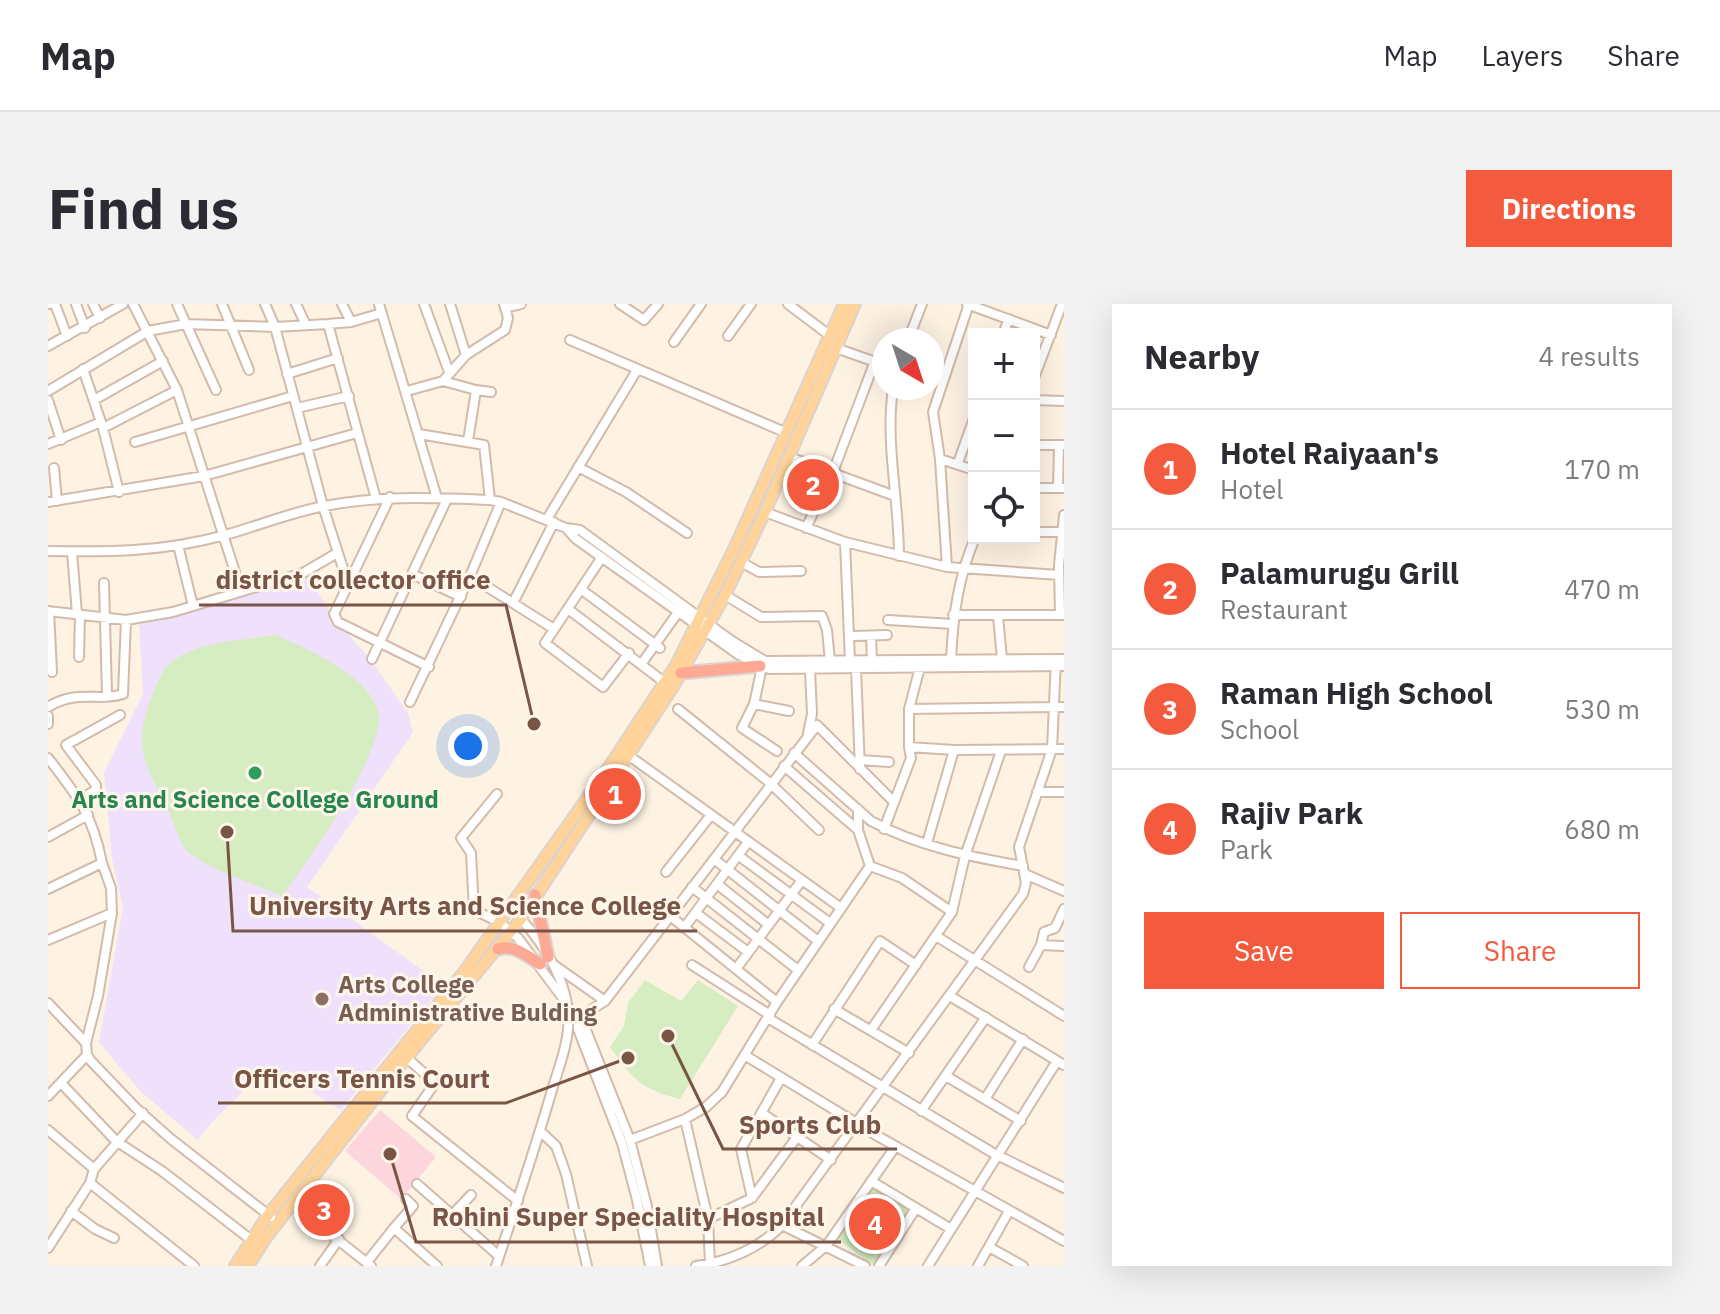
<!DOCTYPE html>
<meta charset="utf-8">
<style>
body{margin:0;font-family:"IBM Plex Sans",sans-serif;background:#f2f2f3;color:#2b2b33}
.controls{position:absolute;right:24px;top:24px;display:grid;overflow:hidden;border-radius:0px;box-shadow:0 8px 32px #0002}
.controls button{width:72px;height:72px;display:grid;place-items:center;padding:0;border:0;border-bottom:2px solid #e1e1e2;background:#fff;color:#2b2b33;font:40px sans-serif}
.compass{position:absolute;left:824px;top:24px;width:72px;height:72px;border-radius:50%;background:#fff;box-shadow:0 8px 32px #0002;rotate:141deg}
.you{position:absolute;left:420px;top:442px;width:28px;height:28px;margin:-20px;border:6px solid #fff;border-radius:50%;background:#1a73e8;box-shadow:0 0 0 12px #1a73e833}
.badge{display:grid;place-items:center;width:52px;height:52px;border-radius:50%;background:#f45a3d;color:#fff;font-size:26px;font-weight:700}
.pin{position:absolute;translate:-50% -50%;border:4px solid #fff;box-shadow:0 2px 8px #0006}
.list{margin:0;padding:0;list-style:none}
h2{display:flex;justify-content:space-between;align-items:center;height:104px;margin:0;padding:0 32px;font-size:34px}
h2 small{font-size:26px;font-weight:400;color:#7c7c81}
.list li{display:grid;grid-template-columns:52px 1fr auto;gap:24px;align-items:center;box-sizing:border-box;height:120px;padding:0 32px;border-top:2px solid #e1e1e2}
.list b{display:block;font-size:30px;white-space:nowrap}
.list p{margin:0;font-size:26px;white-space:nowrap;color:#7c7c81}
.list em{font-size:26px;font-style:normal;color:#7c7c81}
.actions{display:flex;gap:16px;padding:24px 32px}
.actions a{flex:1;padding:18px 0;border:2px solid #f45a3d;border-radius:0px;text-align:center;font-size:28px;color:#f45a3d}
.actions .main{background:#f45a3d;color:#fff}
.icon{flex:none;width:44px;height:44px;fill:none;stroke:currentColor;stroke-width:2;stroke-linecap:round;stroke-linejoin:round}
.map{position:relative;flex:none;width:1016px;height:962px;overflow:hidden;border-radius:0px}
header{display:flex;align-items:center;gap:48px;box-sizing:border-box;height:112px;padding:0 40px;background:#fff;border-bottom:2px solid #e1e1e2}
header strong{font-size:38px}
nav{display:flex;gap:44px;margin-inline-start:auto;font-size:28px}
.intro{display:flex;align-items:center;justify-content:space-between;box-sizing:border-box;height:192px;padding:0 48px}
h1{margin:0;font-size:56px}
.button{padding:20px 36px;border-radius:0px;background:#f45a3d;color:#fff;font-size:28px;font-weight:700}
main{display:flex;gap:48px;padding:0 48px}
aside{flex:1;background:#fff;border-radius:0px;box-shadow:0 8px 32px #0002}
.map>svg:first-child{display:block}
.education{fill:#efe0fb}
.medical{fill:#fdd5dd}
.green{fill:#d5edc0}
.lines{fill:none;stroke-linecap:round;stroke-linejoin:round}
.minor-casing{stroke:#d3bbab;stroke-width:12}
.major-casing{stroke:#dcd3cf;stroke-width:14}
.highway-casing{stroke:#dcd3cf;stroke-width:15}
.minor{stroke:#fff;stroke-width:8}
.major{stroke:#ffd399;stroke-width:10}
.highway{stroke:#fea994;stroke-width:11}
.leisure-dot{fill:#2e9e5b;stroke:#fff6eb;stroke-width:3}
.education-dot{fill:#8d6e63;stroke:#fff6eb;stroke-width:3}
.labels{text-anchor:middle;stroke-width:6;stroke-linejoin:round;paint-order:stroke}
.leisure-label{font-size:24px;font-weight:bold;fill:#27864d;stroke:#fff6eb}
.education-label{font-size:24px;font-weight:bold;fill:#785e54;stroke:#fff6eb;text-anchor:start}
.leader{fill:none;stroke:#795546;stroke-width:3}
.callout-dot{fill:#795546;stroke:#fff6eb;stroke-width:3}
.callout-label{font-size:26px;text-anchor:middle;font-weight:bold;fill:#795546;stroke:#fff6eb;stroke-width:6;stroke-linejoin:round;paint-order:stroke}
</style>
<header>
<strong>Map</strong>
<nav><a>Map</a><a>Layers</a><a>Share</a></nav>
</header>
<div class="intro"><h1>Find us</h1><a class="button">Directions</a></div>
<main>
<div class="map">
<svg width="1016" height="962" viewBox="0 0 1016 962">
<rect width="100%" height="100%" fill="#fef2e3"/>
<!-- education -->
<path class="education" d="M 257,268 L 288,317 L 323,356 L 360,409 L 365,428 L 259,583 L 395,681 L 293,806 L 221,762 L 163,819 L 150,836 L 92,787 L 51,738 L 75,604 L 64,555 L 56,469 L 95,390 L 91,318 Z"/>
<!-- medical -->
<path class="medical" d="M 332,806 L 388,853 L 353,895 L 297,847 Z"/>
<!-- green -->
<path class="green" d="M 227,331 C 258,344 317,370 329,404 C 343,443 258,559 234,592 C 209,581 157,564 139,547 C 130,537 127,520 121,508 C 98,461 83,446 104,392 C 109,379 114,365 126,356 C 150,338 197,336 227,331 Z
M 597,676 L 633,697 L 650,676 L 690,702 L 632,795 C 592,785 585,775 562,743 L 576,722 L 580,699 Z
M 825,883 L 865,904 L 827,962 L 789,935 Z"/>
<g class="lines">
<defs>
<path id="minor" d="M 0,0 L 1,0
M 7,0 L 19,32
M 28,0 L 37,24
M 45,0 L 52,14
M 85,0 L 129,86 L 193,287
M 129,0 L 168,86
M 174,0 L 201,66
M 217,0 L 227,23 L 275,202 L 300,280
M 248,0 L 258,21
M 294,0 L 303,18
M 331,0 L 389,194
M 376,0 L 401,68
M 402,0 L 418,51
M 572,0 L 596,16 L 610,0
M 740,0 L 781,31
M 919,0 L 1003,31
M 457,4 L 473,0
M 280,20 L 328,195
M 955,30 L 961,15
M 680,32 L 703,0
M 522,36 L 739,129
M 860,36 L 874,0
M 626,38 L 653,0
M 0,42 L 75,0
M 788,44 L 836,61
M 35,65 L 55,124 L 71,188
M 239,70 L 290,54
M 986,74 L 1014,0
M 395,77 L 418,51 L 457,26 L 460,14 L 456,0
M 845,84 C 837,140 851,195 851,252
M 428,86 L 443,88
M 0,87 L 100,27 L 138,20 L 227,23 L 280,20 L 303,18 L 334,9
M 359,87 L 395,77 L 428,86 L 420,137
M 0,96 L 13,136
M 46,96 L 115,57
M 986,96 L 1016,97
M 249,104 L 301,92
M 55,124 L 129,86
M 371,130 L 436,141 L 442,196
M 87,138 L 245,92
M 0,140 L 53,118
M 986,141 L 1015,141
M 741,153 L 847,192
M 892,155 L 926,166
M 910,159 L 926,114
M 530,163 L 578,188 L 639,229
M 6,164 L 9,197
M 986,184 L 1016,184
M 1010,184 L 1011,141
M 342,193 L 286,310 L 290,318 L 381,363
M 0,198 L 156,172 L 309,129
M 717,208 L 797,238 L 899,263 L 1011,271
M 499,215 L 589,66
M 518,224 L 528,235 L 691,351 L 721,365 L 1016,362
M 758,224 L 785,168 L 827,57
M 986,228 L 1016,228
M 797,238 L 802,357
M 130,241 L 145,302
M 0,247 C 62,248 116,248 177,231 C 210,222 243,208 277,202 C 332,191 386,194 442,196 L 453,198 L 518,224 L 532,226 L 684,337 L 717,357 L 1016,355
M 24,248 L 29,310
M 554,253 L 497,339 L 555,383 L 581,349
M 693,258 L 711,268 L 753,267
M 899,263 L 892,155 L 885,108 L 921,0
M 364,270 L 413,293
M 422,272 L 506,325
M 56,279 L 59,391
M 534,286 L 612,344
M 677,291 L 713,313 L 774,312 L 779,326 L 782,357
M 465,299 L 506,218
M 520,305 L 616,378
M 0,307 L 78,316 L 125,308 L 255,269 L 289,249
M 1,307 L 4,368
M 905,311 L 1016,311
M 1012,311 L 1011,261 L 1016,211
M 950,312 L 954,355
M 840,316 L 905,320
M 805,332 L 839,331
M 823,332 L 824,356
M 31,353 L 32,311
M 324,355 L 399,195
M 903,356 C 905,312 910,274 927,234
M 594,359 L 631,307
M 714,363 L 706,400 L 741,407
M 808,364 L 812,465
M 362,398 L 422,272 L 453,198
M 706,400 L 694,424 L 729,447
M 0,403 C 29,385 51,398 75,390 L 78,316
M 630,405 L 722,479 L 771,526
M 861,405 L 1016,403
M 0,412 L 0,420
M 760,429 L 764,410 L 762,366
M 861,443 L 861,405 L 872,363
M 746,449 L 823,517 C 869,542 923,553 975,562
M 580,451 L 793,604
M 0,454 C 29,491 45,511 54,559 L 0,585
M 812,456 L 841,458
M 736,462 L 810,526
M 989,488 L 1016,488
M 449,490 L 413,534 L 423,549 L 426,606 L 451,618 L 470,634 L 517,697
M 32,495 L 48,486 L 48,481 L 18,441 L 72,411
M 810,505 L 810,526 L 822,562
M 836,525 L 863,454 L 861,443 L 906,446 L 1016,445
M 0,533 L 40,511
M 879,539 L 906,446
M 691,552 L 782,619
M 666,555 L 770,637
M 618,568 L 663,511
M 977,570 L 1016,587
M 669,580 L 721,621
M 644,583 L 750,666
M 648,609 L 700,648
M 621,611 L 729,698
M 636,624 L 700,538
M 888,632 L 1016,712
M 0,636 L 64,609 L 63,584 L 54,559
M 993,641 L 996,628 L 1007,624 L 1016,605
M 506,661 L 557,697
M 644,661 L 722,711
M 981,663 L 993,641 L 1016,642
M 688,665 L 754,576
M 902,692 L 1016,761
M 0,699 L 38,739 L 39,751 L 43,757 L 88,804 L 123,835 L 223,913
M 786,705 L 861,749
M 526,711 L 536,721 L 582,836 L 599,902 L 609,962
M 530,714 L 557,697 L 769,421 L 846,498
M 720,714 L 945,849 L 1016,884
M 530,715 L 530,725 L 574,839 L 589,896 L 602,962
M 823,726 L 904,608 L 917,552 L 953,447
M 38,739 L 50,692 L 64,609
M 764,741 L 832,637 L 868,661
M 698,752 L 833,834 L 1016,937
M 359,754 L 387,779 L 364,812 L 470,897
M 898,772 L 973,817
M 13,779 L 68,837 L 114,867 L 202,935
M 0,792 L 39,751
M 937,795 L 975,735
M 873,807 L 938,713
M 714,809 L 783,856
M 637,815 L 660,915 L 662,960
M 0,826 L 46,865
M 492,827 L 508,842 L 518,870 L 539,962
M 582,836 L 637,815 L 658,803 L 674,788 L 729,698 L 822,562 L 854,574 L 904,608
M 823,877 L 903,925
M 42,879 L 146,962
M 369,880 L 451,952
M 704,894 L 693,845 L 733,774
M 244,900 L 323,962
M 23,907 L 47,925 L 66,934
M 405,910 L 423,891
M 660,915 L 704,894 L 749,833
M 734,921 L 817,962
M 346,924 L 365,902 L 358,895
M 941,943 L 975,962
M 0,944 L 42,879 L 46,865 L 95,809
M 319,958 L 346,924 L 389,962
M 272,962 L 291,935
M 448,962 C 467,904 487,845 504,786 C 511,763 523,733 520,708 C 517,670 489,629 461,603
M 648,962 C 679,958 712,944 734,921 L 975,590 L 978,579 L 971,543 L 1004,445 L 1008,355
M 754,962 L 779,941 L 847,843
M 831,962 L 868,904
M 880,962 L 1009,757
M 930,962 L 961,907"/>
<path id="major" d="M 187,962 L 220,911 L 416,668 L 557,469 L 628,361 L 686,245 L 796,0
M 200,962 L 217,935 L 355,758 L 473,615 L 625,383 L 677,291 L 717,208 L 807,0"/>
<path id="highway" d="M 633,369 L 712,362
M 557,469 L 564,474
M 541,491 L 550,496
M 487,591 L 500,653
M 450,645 C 466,640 479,652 492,660"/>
</defs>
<!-- minor casing -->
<use href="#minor" class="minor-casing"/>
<!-- major casing -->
<use href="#major" class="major-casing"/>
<!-- highway casing -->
<use href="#highway" class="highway-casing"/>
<!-- minor -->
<use href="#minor" class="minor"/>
<!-- major -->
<use href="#major" class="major"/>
<!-- highway -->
<use href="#highway" class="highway"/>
</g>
<!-- markers -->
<circle class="leisure-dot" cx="207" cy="469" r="8"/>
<circle class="education-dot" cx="274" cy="695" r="8"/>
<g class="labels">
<!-- leisure labels -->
<g class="leisure-label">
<text x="207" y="504">Arts and Science College Ground</text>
</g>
<!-- education labels -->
<g class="education-label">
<text x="290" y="689">Arts College<tspan x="290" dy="28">Administrative Bulding</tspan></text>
</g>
</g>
<!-- callouts -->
<path class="leader" d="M486 420L458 301H151M179 528L185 627H649M580 754L458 799H170M620 732L675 845H849M342 850L368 938H793"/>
<g class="callout-dot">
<circle cx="486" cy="420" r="8"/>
<circle cx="179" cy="528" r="8"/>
<circle cx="580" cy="754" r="8"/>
<circle cx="620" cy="732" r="8"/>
<circle cx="342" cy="850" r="8"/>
</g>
<g class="callout-label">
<text x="305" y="285">district collector office</text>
<text x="417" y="611">University Arts and Science College</text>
<text x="314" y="784">Officers Tennis Court</text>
<text x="762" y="830">Sports Club</text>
<text x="580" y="922">Rohini Super Speciality Hospital</text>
</g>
</svg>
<div class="controls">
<button>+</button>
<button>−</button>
<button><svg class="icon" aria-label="locate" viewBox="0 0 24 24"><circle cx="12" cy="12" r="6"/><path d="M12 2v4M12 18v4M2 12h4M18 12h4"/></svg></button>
</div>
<svg class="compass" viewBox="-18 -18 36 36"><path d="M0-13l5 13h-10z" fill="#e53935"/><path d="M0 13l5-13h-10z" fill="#7c7c81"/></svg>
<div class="you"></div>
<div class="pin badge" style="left:567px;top:490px">1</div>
<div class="pin badge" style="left:765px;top:181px">2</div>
<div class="pin badge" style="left:276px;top:906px">3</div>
<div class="pin badge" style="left:827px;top:920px">4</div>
</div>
<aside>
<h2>Nearby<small>4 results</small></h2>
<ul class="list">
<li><span class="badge">1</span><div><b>Hotel Raiyaan's</b><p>Hotel</p></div><em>170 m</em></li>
<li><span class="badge">2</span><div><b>Palamurugu Grill</b><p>Restaurant</p></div><em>470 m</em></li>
<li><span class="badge">3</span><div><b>Raman High School</b><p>School</p></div><em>530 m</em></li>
<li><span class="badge">4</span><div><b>Rajiv Park</b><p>Park</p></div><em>680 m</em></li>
</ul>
<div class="actions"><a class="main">Save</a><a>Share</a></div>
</aside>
</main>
